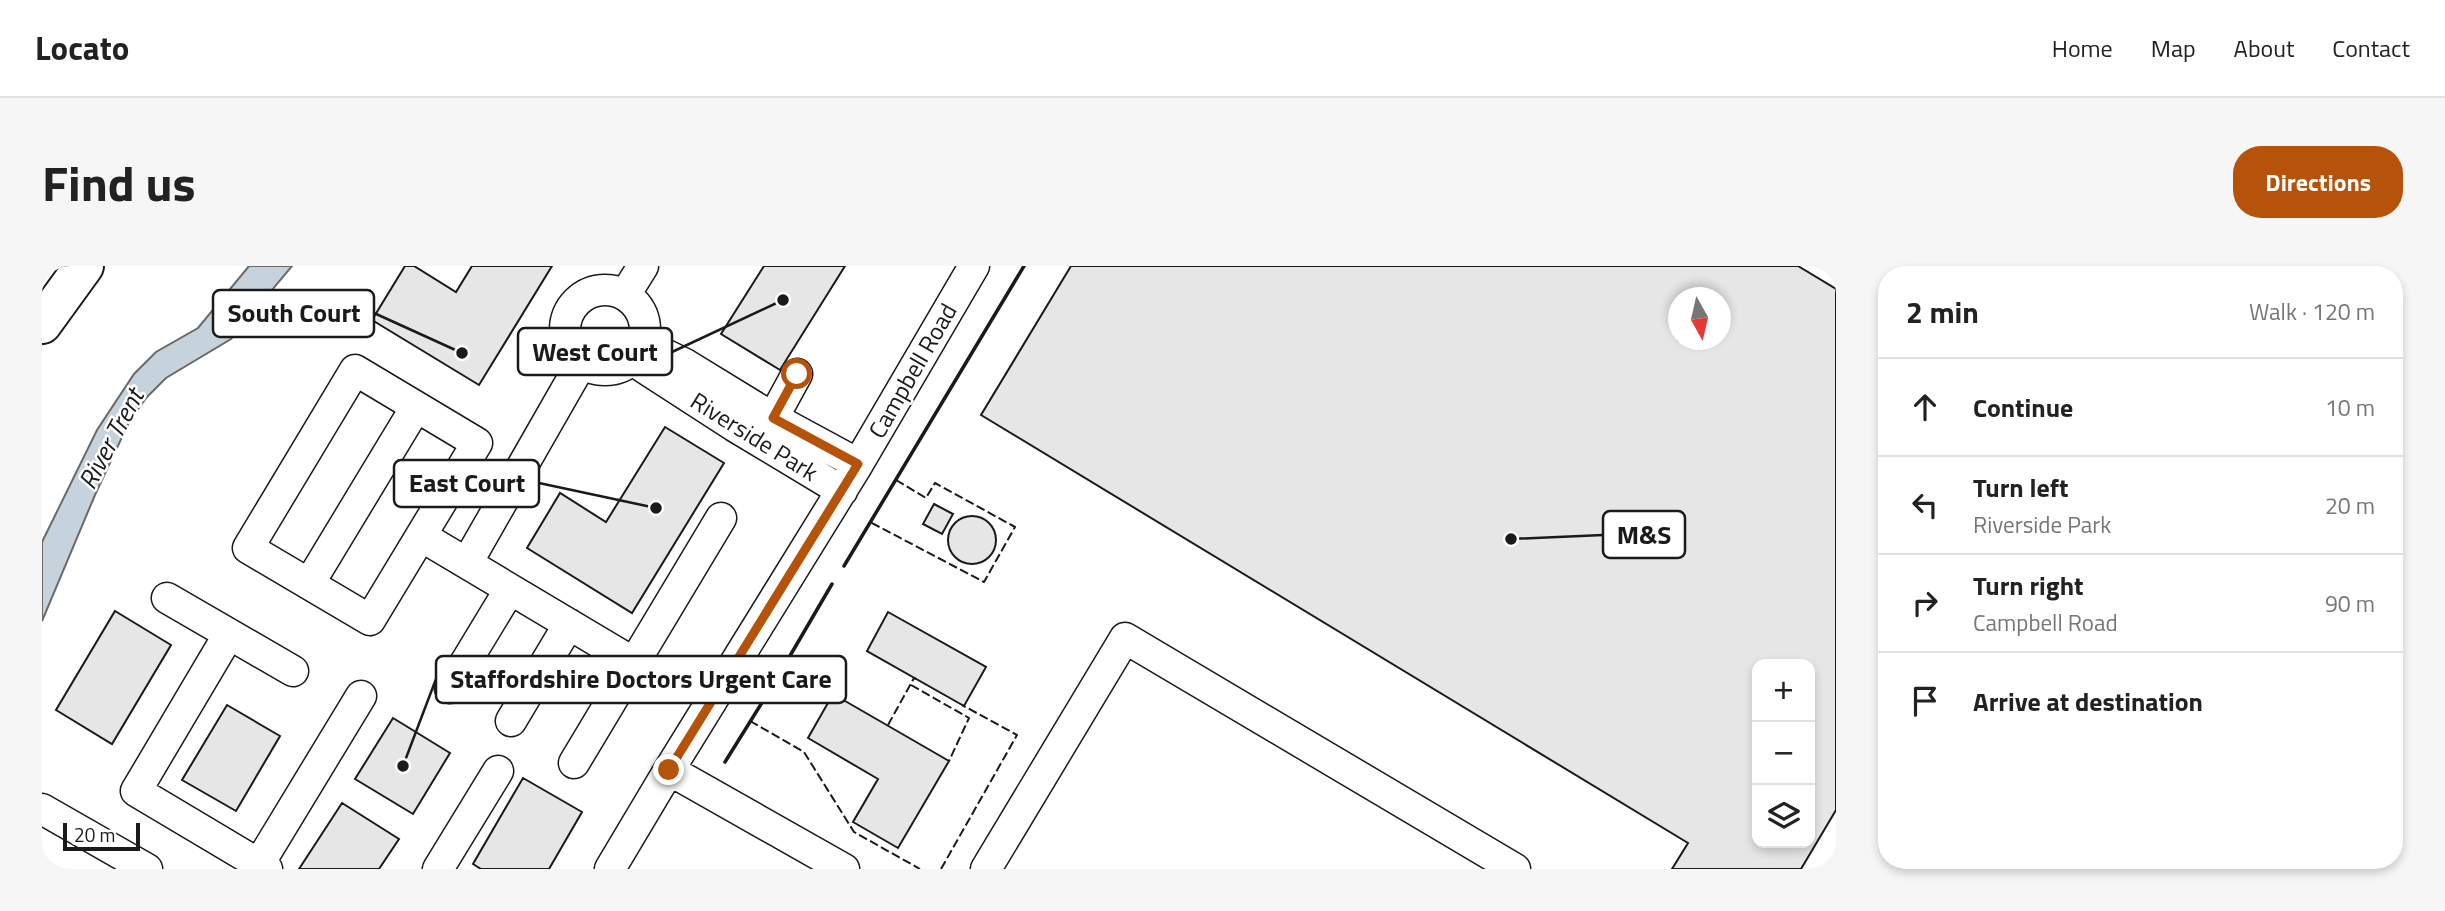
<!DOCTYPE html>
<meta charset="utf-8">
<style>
body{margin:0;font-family:"Titillium Web",sans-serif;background:#f6f6f6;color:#222}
.controls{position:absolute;right:21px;bottom:21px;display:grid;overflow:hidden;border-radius:14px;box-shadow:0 4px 10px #0003}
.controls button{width:63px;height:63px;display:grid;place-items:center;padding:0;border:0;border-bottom:2px solid #e0e0e0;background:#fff;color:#222;font:35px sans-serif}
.compass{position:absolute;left:1626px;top:21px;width:63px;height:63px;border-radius:50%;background:#fff;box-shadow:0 4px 10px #0003;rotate:172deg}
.scale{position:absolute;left:21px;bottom:18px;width:77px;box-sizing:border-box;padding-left:7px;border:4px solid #1a1a1a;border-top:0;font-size:19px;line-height:24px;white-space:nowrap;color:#1a1a1a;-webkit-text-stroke:5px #fff;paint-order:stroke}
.stop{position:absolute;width:21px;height:21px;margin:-16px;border:5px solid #b45309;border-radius:50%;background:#fff}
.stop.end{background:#b45309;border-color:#fff;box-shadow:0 2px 7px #0008}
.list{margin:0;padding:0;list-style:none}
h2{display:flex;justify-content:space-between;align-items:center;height:91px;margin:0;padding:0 28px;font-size:30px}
h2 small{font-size:23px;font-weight:400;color:#767676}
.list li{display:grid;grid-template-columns:46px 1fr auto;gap:21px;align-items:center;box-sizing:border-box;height:98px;padding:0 28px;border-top:2px solid #e0e0e0}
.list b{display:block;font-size:26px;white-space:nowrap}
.list p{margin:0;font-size:23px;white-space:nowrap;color:#767676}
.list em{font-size:23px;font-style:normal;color:#767676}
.icon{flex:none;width:38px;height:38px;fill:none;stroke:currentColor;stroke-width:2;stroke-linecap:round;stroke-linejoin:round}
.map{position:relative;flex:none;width:1794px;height:603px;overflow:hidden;border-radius:28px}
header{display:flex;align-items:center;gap:42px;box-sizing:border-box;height:98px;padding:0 35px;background:#fff;border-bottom:2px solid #e0e0e0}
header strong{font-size:33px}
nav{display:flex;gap:38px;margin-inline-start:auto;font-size:24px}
.intro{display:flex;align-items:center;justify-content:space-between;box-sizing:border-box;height:168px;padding:0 42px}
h1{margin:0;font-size:49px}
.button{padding:18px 32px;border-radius:28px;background:#b45309;color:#fff;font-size:24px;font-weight:700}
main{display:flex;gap:42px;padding:0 42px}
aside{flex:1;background:#fff;border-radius:28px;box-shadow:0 4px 10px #0003}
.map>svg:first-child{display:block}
.water{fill:#c6d2dc;stroke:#6a6a6a;stroke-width:2}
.building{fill:#e6e6e6;stroke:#1a1a1a;stroke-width:2;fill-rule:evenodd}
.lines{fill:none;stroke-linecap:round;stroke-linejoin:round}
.minor-casing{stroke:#1a1a1a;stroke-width:33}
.highway-casing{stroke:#1a1a1a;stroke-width:42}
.minor{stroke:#fff;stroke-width:30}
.highway{stroke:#fff;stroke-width:38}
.fence{stroke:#1a1a1a;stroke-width:2;stroke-dasharray:9 3.5;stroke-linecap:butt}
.wall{stroke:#1a1a1a;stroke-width:3.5}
.route{stroke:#b45309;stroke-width:9}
.labels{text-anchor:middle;stroke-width:5;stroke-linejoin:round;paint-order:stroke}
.street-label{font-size:24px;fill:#1a1a1a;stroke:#fff}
.water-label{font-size:26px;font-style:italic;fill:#1a1a1a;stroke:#fff}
.leader{fill:none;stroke:#1a1a1a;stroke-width:2.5}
.callout-dot{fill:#1a1a1a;stroke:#fff;stroke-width:2.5}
.callout{fill:#fff;stroke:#1a1a1a;stroke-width:2.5}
.callout-label{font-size:26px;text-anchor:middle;font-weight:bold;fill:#1a1a1a}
</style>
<header>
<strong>Locato</strong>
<nav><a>Home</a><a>Map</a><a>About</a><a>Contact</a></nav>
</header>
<div class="intro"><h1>Find us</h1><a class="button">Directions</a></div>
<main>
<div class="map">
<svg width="1794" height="603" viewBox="0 0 1794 603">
<rect width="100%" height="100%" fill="#fff"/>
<!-- water -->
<path class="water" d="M 207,0 L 250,0 L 189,73 L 124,112 L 105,131 L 88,154 L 53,229 L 0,355 L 0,276 L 55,164 L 92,108 L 114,86 L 156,62 Z"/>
<!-- building -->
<path class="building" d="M 363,0 L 372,0 L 414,26 L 430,0 L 510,0 L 437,119 L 330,54 Z
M 722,0 L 803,0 L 738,104 L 679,68 Z
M 1029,0 L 1756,0 L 1794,23 L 1794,544 L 1759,603 L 1630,603 L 1646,577 L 939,149 ZM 1636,32 L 1678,32 L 1678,74 L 1636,74 ZM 1715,398 L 1768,398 L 1768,577 L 1715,577 Z
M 623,161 L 682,197 L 590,347 L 485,282 L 518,227 L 564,256 Z
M 892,238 L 911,248 L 900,268 L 881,258 Z
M906 274a24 24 0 1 1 48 0a24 24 0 1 1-48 0Z
M 73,345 L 129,379 L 70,478 L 14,444 Z
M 846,346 L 944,401 L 922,440 L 825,385 Z
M 791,428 L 907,495 L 856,582 L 811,556 L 836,513 L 766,472 Z
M 185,439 L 238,470 L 194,545 L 140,514 Z
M 351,452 L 408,487 L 371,548 L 313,513 Z
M 481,512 L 540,546 L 507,603 L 439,603 L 431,598 Z
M 300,537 L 357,573 L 337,603 L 257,603 Z"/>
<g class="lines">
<defs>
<path id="minor" d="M523 64a40 40 0 1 1 80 0a40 40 0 1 1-80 0Z
M 583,29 L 601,0
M 600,77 L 643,98 L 731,152 L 816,198
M 590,94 L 692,160 L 800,225
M 313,104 L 435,177 L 328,354 L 206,282 Z
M 731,152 L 755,108
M 379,270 L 592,397
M 425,297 L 540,96
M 267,318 L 374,141
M 125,332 L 251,405
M 187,368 L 94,525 L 225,603
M 408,422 L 468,323
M 469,455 L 527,358
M 532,497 L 679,252
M 627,504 L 802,603
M 0,543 L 105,603
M 217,598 L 319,430
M 396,603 L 456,505
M 568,603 L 627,504 L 816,198 L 932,0
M 944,603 L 1083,372 L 1473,603"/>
<path id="highway" d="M 0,58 L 42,0"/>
</defs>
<!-- minor casing -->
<use href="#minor" class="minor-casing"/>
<!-- highway casing -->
<use href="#highway" class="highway-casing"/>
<!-- minor -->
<use href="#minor" class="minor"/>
<!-- highway -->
<use href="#highway" class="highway"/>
<!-- fence -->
<path class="fence" d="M 854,214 L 884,232 L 893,217 L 973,261 L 942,316 L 828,256 Z
M 739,405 L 787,434
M 869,419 L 927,452 L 907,495
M 708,455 L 762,486 L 812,566 L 878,603
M 846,459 L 872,412 L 874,413
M 899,603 L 975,469 L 920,439"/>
<!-- wall -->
<path class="wall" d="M 802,300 L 982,0
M 728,424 L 790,318
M 683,496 L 721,435"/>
</g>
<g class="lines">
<!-- route -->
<path class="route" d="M 627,504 L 816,198 L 731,152 L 755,108"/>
</g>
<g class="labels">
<!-- street labels -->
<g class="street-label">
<text transform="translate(871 105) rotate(-60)" y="8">Campbell Road</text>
<text transform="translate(712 171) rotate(32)" y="8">Riverside Park</text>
</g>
<!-- water labels -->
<g class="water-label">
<text transform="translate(69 173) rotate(-62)" y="9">River Trent</text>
</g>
</g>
<!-- callouts -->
<path class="leader" d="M420 87L332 47M741 34L630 86M614 242L497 217M1469 273L1561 269M361 500L394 413"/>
<g class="callout-dot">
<circle cx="420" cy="87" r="7"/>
<circle cx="741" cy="34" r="7"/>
<circle cx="614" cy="242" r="7"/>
<circle cx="1469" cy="273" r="7"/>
<circle cx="361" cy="500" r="7"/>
</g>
<g class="callout">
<rect x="171" y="24" width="161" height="47" rx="7"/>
<rect x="476" y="62" width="154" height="47" rx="7"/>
<rect x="352" y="194" width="145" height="47" rx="7"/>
<rect x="1561" y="245" width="82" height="47" rx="7"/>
<rect x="394" y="390" width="410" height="47" rx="7"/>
</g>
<g class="callout-label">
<text x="252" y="56">South Court</text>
<text x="553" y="95">West Court</text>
<text x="425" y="226">East Court</text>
<text x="1602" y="278">M&amp;S</text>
<text x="599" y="422">Staffordshire Doctors Urgent Care</text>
</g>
</svg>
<div class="controls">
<button>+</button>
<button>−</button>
<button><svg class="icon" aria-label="layers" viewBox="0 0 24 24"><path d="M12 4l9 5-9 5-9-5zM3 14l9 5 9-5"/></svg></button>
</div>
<svg class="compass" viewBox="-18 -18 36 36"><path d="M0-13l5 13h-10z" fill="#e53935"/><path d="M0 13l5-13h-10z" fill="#767676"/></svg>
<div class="scale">20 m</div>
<div class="stop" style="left:755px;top:108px"></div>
<div class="stop end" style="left:627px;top:504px"></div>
</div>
<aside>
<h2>2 min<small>Walk · 120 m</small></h2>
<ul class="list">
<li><svg class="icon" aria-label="ahead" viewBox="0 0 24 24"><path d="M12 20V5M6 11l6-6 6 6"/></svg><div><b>Continue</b></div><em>10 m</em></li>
<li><svg class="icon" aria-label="left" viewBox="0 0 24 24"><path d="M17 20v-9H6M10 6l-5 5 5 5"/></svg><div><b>Turn left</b><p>Riverside Park</p></div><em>20 m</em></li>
<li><svg class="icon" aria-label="right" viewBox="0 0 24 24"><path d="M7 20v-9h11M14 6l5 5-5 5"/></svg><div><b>Turn right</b><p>Campbell Road</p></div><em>90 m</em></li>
<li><svg class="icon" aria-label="arrive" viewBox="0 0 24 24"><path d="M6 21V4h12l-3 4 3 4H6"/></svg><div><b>Arrive at destination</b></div></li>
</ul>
</aside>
</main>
